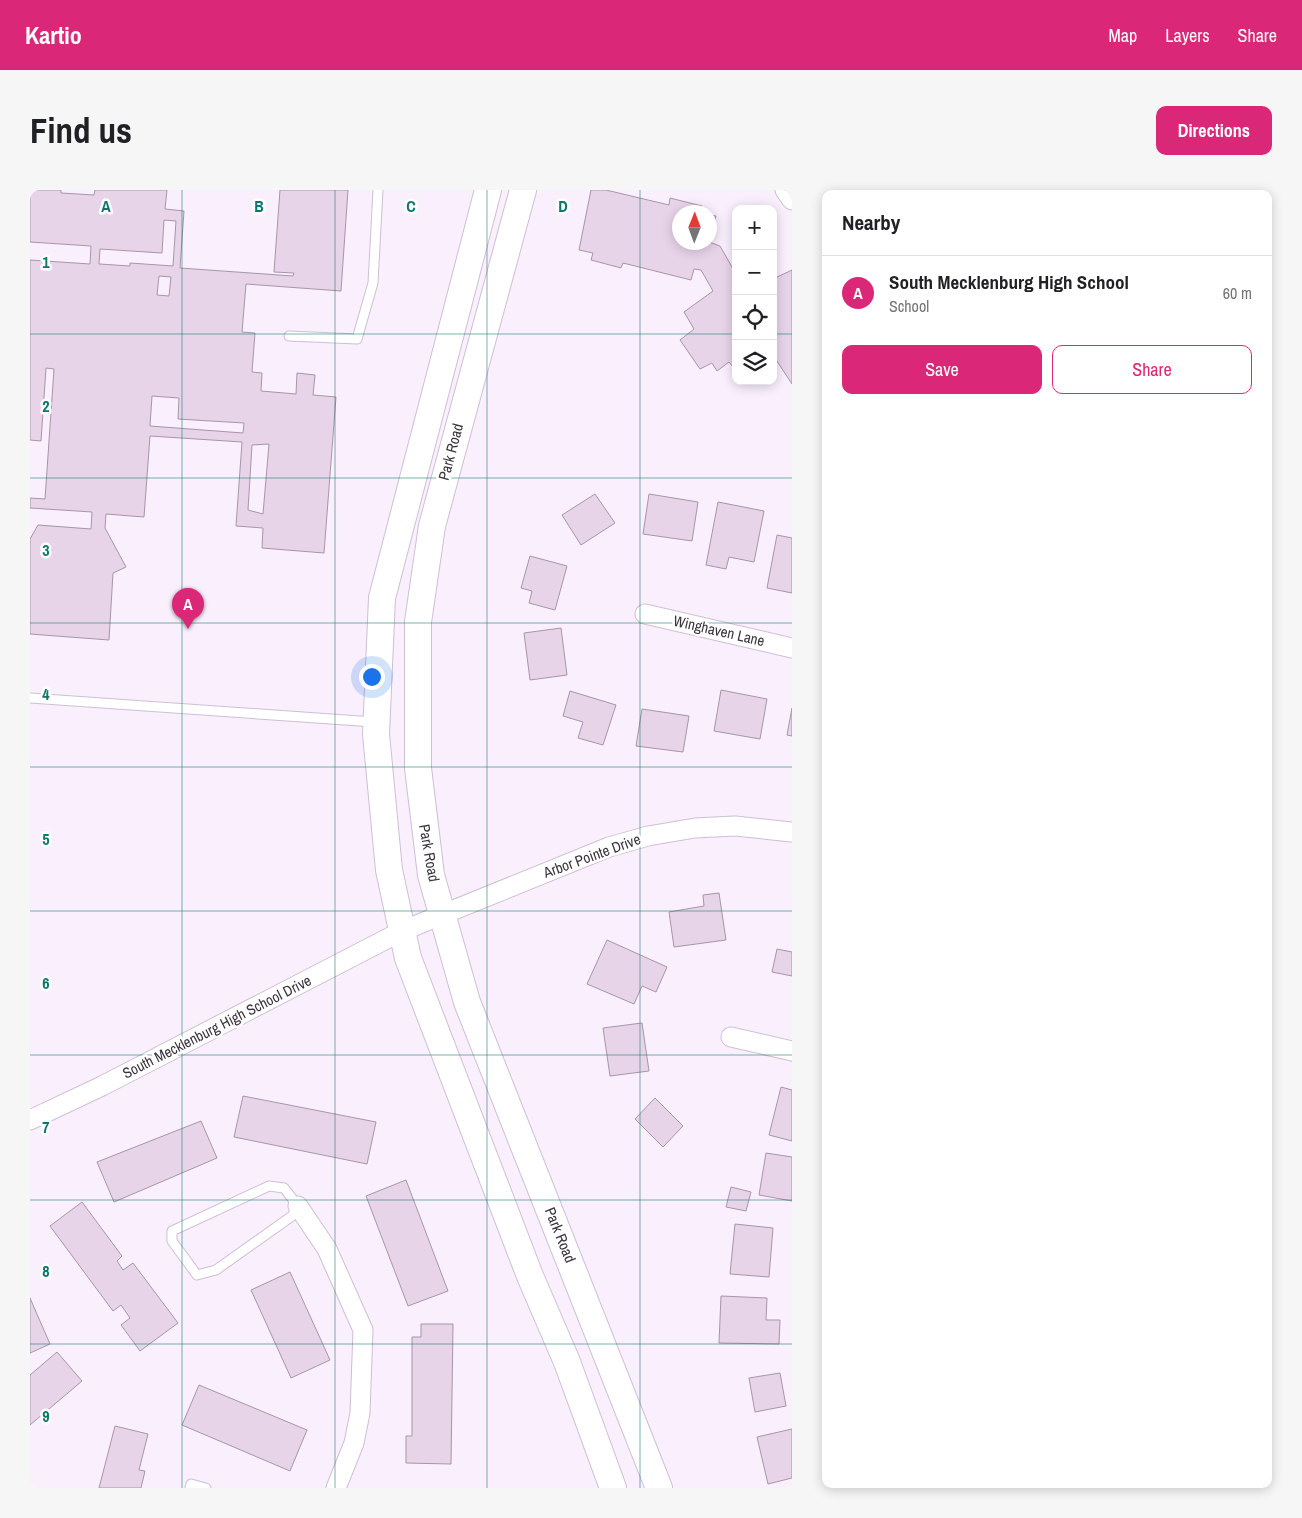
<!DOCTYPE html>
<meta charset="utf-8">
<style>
body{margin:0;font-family:"Archivo Narrow",sans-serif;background:#f6f6f6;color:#202124}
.controls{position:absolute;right:15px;top:15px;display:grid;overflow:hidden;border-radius:10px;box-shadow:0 2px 12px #0003}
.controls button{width:45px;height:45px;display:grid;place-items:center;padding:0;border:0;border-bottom:1px solid #e0e0e0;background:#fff;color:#202124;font:25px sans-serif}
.compass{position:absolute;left:642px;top:15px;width:45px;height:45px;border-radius:50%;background:#fff;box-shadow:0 2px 12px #0003;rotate:1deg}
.you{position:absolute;left:341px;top:486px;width:18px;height:18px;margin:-12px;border:4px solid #fff;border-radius:50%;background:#1a73e8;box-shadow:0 0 0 8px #1a73e833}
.badge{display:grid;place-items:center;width:32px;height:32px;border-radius:50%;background:#db2777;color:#fff;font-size:16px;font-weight:700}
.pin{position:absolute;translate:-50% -41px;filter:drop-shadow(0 1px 2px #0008)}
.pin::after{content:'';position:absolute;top:26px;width:18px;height:15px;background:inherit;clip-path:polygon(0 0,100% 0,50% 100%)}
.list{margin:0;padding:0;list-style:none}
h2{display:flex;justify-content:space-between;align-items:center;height:65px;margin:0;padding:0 20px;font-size:21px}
h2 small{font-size:16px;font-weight:400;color:#757577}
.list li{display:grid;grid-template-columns:32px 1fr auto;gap:15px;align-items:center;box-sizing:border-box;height:75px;padding:0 20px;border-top:1px solid #e0e0e0}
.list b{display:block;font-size:19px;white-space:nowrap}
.list p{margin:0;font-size:16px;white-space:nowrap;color:#757577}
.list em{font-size:16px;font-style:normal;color:#757577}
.actions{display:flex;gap:10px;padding:15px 20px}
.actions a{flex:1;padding:11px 0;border:1px solid #db2777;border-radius:10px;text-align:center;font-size:18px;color:#db2777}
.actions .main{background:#db2777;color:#fff}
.icon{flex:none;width:28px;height:28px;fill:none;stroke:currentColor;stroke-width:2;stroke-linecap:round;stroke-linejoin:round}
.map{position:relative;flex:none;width:762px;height:1298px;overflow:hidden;border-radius:10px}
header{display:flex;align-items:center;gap:30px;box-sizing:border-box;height:70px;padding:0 25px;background:#db2777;color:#fff}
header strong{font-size:24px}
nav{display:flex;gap:28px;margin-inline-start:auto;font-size:18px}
.intro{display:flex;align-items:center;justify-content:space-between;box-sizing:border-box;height:120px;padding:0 30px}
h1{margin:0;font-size:35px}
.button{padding:12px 22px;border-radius:10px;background:#db2777;color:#fff;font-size:18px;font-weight:700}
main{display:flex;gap:30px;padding:0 30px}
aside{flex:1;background:#fff;border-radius:10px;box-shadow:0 2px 12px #0003}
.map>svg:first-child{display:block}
.building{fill:#e8d4e9;stroke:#a795a9;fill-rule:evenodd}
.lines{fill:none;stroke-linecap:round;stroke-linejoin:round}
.service-casing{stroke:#cfbfd5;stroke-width:11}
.minor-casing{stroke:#cfbfd5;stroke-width:21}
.secondary-casing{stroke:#cfbfd5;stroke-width:28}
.service{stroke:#fff;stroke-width:9}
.minor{stroke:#fff;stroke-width:19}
.secondary{stroke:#fff;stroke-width:26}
.grid{fill:none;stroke:#0f766e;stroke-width:1;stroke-opacity:0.55}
.labels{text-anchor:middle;stroke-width:5;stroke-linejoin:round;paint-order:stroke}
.street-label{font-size:15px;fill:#3b343d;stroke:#fff}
.grid-label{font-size:16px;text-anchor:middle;font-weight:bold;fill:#0f766e;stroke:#fff;stroke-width:5;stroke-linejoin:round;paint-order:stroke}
</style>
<header>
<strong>Kartio</strong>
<nav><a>Map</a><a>Layers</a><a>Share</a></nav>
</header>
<div class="intro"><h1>Find us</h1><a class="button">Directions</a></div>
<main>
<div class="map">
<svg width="762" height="1298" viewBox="0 0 762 1298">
<rect width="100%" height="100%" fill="#f9effd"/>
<!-- building -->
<path class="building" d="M 0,0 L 31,0 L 31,3 L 64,5 L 65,0 L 137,0 L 135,19 L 154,21 L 150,78 L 263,86 L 264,83 L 244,82 L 250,0 L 318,0 L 311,101 L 216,94 L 212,142 L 225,143 L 222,182 L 232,183 L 231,201 L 266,204 L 267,183 L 285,185 L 283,205 L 306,207 L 294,363 L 232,358 L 233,338 L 206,336 L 212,252 L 120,246 L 114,327 L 76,324 L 75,338 L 96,377 L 83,383 L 79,450 L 0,444 L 0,349 L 8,335 L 61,339 L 62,322 L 0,318 L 0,308 L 15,309 L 24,179 L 16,178 L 11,251 L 0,250 L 0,70 L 60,74 L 61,56 L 0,52 ZM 134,30 L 146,31 L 143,76 L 100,73 L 100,76 L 69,74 L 70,59 L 132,63 ZM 129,86 L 141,87 L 139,106 L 127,105 ZM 122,206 L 149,208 L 148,229 L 214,233 L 213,243 L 120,236 ZM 239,254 L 233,324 L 218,320 L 222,255 Z
M 561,0 L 576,0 L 639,15 L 640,8 L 672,16 L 671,22 L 649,22 L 649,52 L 679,52 L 690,56 L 706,84 L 706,176 L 704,178 L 699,172 L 687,181 L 682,173 L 670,179 L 650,150 L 664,139 L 654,122 L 683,101 L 671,80 L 664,79 L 661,90 L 593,73 L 591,78 L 561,70 L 563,63 L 549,60 Z
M 679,25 L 686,26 L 679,52 Z
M 762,80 L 762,194 L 743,165 L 743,89 Z
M 565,304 L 585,333 L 551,355 L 532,325 Z
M 619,304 L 668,312 L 662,351 L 613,344 Z
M 688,312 L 734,321 L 724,372 L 699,367 L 696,379 L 676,375 Z
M 747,345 L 762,348 L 762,403 L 737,398 Z
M 500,366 L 537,376 L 525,420 L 499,413 L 502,401 L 491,398 Z
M 531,438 L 537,485 L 500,490 L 494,443 Z
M 691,500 L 737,509 L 730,549 L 684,541 Z
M 540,501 L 586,515 L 573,555 L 548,548 L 553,532 L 533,526 Z
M 762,518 L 762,546 L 757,545 Z
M 612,519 L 659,526 L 653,562 L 606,556 Z
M 689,703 L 696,750 L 644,757 L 639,722 L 674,716 L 673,705 Z
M 577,750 L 637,777 L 626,802 L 612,796 L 604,814 L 557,794 Z
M 747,759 L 762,762 L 762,786 L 742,782 Z
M 612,833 L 619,881 L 580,886 L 573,838 Z
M 751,897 L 762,900 L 762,951 L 739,945 Z
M 213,906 L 346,932 L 337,974 L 204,947 Z
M 625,908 L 653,936 L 633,957 L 605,929 Z
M 171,931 L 187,968 L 84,1012 L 67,972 Z
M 736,963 L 762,967 L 762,1011 L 729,1005 Z
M 376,990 L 418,1101 L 378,1116 L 336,1006 Z
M 701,997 L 721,1002 L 716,1021 L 696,1017 Z
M 52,1012 L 92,1066 L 87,1071 L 93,1080 L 103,1073 L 148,1133 L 110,1161 L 91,1135 L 100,1128 L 91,1115 L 83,1121 L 20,1036 Z
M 705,1034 L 743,1038 L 739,1087 L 700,1084 Z
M 260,1082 L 300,1170 L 261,1188 L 221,1100 Z
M 691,1106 L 737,1108 L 736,1130 L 750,1130 L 749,1154 L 689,1153 Z
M 0,1108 L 20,1154 L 0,1163 Z
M 391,1134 L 423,1134 L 421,1274 L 376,1273 L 376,1246 L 382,1246 L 382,1147 L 391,1147 Z
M 27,1162 L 52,1191 L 0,1235 L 0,1185 Z
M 750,1183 L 756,1216 L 725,1222 L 719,1188 Z
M 169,1195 L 277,1240 L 260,1281 L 152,1235 Z
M 85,1236 L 118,1244 L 109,1280 L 115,1281 L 111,1298 L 69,1298 Z
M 762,1239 L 762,1288 L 738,1294 L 727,1247 Z"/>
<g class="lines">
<defs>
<path id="service" d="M 259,146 L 327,149 L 343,93 L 348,0
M 0,508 L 344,532
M 239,996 L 254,998 L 268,1016 L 262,1026 L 186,1080 L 167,1085 L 142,1051 L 142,1041 Z
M 160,1298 L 161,1294 L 176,1298"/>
<path id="minor" d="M 755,0 L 762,10
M 615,424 L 762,458
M 701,847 L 762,861
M 0,930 L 72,896 L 372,741 L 579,657 L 618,646 L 665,638 L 705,636 L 762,642
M 268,1016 L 297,1059 L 333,1140 L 330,1223 L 324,1253 L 306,1298"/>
<path id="secondary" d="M 458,0 L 352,408 L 346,544 L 359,680 L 378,768 L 500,1086 L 537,1172 L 583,1298
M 493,0 L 402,336 L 388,432 L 388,578 L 401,685 L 437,812 L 629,1298"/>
</defs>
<!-- service casing -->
<use href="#service" class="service-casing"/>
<!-- minor casing -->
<use href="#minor" class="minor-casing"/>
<!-- secondary casing -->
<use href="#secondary" class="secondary-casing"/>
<!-- service -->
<use href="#service" class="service"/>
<!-- minor -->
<use href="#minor" class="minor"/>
<!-- secondary -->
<use href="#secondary" class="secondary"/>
</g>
<!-- grid -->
<path class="grid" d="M 152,0 L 152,1298M 305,0 L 305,1298M 457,0 L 457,1298M 610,0 L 610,1298M 0,144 L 706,144M 743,144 L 762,144M 0,288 L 762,288M 0,433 L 762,433M 0,577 L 762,577M 0,721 L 762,721M 0,865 L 762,865M 0,1010 L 762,1010M 0,1154 L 762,1154"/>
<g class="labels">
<!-- street labels -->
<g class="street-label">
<text transform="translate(421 262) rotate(-75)" y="5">Park Road</text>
<text transform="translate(689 441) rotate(13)" y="5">Winghaven Lane</text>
<text transform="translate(399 663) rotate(80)" y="5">Park Road</text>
<text transform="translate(562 666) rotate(-20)" y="5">Arbor Pointe Drive</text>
<text transform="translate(187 837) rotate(-27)" y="5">South Mecklenburg High School Drive</text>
<text transform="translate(530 1045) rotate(68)" y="5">Park Road</text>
</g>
</g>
<g class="grid-label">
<text x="76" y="22">A</text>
<text x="229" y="22">B</text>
<text x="381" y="22">C</text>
<text x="533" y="22">D</text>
<text x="16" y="78">1</text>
<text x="16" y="222">2</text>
<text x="16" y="366">3</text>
<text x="16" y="510">4</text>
<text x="16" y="655">5</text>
<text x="16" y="799">6</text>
<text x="16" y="943">7</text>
<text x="16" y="1087">8</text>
<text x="16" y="1232">9</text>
</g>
</svg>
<div class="controls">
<button>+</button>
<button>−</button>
<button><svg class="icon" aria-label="locate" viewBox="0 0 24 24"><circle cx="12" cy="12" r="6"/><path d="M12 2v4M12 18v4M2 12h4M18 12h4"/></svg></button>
<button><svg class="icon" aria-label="layers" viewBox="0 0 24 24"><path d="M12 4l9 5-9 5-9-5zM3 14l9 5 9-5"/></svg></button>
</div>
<svg class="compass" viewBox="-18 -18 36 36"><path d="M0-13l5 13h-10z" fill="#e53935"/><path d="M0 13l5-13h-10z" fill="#757577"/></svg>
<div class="you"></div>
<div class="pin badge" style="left:158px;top:439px">A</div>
</div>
<aside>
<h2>Nearby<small></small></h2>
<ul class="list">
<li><span class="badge">A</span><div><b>South Mecklenburg High School</b><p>School</p></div><em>60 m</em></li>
</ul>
<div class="actions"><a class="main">Save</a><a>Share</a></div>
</aside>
</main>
